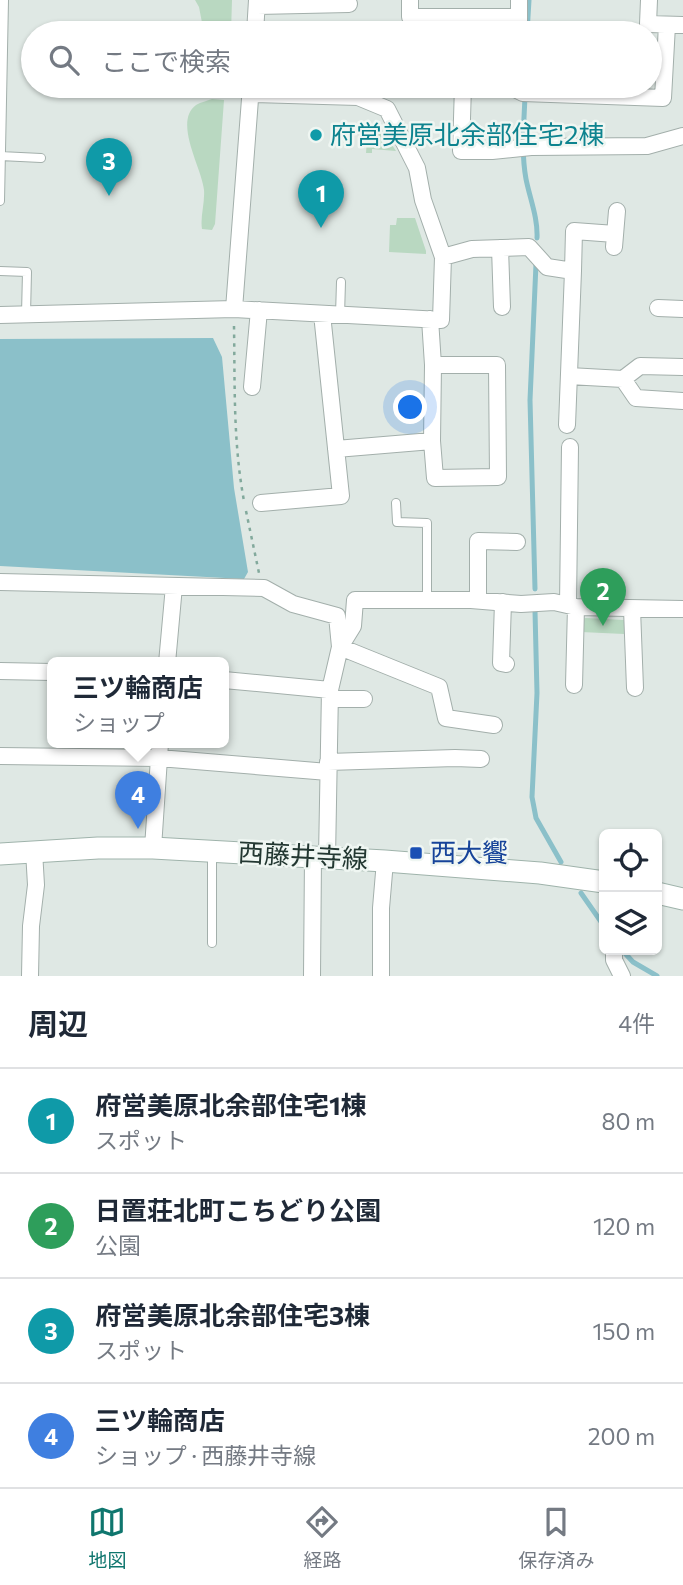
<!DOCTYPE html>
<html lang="ja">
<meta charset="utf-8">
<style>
body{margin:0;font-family:Commissioner,"Noto Sans JP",sans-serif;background:#f6f6f7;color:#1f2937}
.controls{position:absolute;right:21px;bottom:21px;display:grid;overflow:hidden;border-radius:10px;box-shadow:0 2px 5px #0004}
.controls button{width:63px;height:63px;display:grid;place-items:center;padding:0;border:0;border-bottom:2px solid #e0e1e3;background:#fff;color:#1f2937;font:35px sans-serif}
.you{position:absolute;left:411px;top:408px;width:24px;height:24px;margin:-18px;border:5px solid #fff;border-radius:50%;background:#1a73e8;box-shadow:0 0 0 10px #1a73e833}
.badge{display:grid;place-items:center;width:46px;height:46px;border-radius:50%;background:#0f766e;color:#fff;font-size:23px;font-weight:700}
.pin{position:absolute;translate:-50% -58px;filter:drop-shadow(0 2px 4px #0008)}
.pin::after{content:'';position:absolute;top:37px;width:24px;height:21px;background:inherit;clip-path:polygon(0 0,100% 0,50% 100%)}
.popup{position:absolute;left:47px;top:657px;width:182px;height:91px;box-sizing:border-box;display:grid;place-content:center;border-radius:10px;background:#fff;filter:drop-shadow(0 2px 5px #0005);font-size:23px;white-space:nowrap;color:#747a83}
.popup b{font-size:26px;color:#1f2937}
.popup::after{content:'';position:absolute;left:50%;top:100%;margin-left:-14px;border:14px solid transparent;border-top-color:#fff}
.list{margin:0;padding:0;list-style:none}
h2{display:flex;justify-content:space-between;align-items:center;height:91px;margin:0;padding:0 28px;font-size:30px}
h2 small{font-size:23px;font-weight:400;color:#747a83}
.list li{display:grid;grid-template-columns:46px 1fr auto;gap:21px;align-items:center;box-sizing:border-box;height:105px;padding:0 28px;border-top:2px solid #e0e1e3}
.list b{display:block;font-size:26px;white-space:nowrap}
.list p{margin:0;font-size:23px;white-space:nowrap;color:#747a83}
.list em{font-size:23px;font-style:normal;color:#747a83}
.icon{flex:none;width:38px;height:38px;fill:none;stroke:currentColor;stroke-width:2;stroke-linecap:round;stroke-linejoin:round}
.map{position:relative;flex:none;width:683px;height:976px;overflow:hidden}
.search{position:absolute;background:#fff;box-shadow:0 2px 5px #0004;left:21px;right:21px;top:21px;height:77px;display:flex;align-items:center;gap:18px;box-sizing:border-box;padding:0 24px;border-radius:38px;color:#747a83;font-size:26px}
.sheet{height:511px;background:#fff}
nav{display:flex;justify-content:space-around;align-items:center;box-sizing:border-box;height:98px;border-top:2px solid #e0e1e3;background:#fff;font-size:19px;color:#747a83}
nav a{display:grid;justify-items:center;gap:4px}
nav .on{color:#0f766e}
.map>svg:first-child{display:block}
.green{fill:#b9d8c1}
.water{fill:#8bc0c9}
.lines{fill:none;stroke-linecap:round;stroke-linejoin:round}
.stream{stroke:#8bc0c9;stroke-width:5}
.lane-casing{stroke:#a3afab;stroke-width:10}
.street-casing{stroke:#a3afab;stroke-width:18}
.secondary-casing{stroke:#9fb3ab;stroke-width:23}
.path{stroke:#82a99c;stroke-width:2.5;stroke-dasharray:3.5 5;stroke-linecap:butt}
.lane{stroke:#fff;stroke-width:8}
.street{stroke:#fff;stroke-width:16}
.secondary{stroke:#fff;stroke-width:21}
.culture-dot{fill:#0f9aa8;stroke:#eff6f2;stroke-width:2.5}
.transit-dot{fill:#1a4fb4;stroke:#eff6f2;stroke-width:2.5}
.labels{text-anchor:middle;stroke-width:5;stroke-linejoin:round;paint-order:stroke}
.culture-label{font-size:26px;fill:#0d838f;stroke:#eff6f2;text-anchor:start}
.transit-label{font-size:26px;fill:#164399;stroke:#eff6f2;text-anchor:start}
.street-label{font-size:26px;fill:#223731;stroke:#eff6f2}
</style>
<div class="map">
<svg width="683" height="976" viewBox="0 0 683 976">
<rect width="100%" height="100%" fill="#dfe8e4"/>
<!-- green -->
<path class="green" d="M 195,0 L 232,0 L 231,33 L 204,33 L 199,7 Z
M 212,99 L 224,100 L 215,224 L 212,230 L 202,229 C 200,217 205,203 204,190 C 202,168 173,122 196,105 C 201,102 207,101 212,99 Z
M 368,127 L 380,127 L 396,151 L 372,149 L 372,153 L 366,153 Z
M 397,218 L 415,218 L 426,251 L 426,254 L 389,252 L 390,225 L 396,225 Z
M 586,618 L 624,620 L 624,634 L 581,632 L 581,619 Z"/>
<!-- water -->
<path class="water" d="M 213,338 L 222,357 L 234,488 L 248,572 L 244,579 L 0,566 L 0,339 Z"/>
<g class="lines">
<!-- stream -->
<path class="stream" d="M 527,33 L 529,0
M 525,96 C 524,123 521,152 526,179 C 530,199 538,218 537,238
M 535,589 L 530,400 L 536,264
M 535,611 L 537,693 L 532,797 L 536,818 L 561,862
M 581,893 L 604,926
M 622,950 L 633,962 L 657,976"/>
<defs>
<path id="lane" d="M 0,156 L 41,158
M 0,201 L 4,0
M 0,271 L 27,272 L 26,314
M 340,315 L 341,282
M 396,503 L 397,522 L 427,523 L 427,600
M 212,943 L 212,852"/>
<path id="street" d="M 410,0 L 410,17 L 519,17
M 649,0 L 648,24 L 683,25
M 257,6 L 349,4
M 255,33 L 257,0
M 519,33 L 519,0
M 463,86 L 461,151 L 492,151 L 531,147 L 647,146 L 683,136
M 509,86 L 523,93 L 663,98 L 667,25
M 614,247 L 617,211
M 500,248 L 502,307
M 443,257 L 472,249 L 529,247 L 547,267 L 573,271 L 567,425
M 573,271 L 574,231 L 615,234
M 658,308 L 683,309
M 234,309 L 251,86
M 0,315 L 234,309 L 441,320 L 443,257 L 423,200 L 417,168 L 387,109 L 358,97 L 250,94
M 430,319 L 433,365
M 569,376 L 623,379 L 636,398 L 683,401
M 623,379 L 640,366 L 683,367
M 252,387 L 259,310
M 336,449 L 432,441 L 435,478 L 498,477 L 497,365 L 433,365 L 432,441
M 261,503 L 341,496 L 322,314
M 0,582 L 264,588 L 293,604 L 337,616 L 340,647 L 439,687 L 446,718 L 494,725
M 478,600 L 478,541 L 517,542
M 503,602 L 501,663 L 506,664
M 568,605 L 570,447
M 632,609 L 635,688
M 167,663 L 174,586
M 0,671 L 52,672
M 224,680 L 330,690
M 574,685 L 576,607
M 330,699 L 364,699
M 0,756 L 159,758 L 328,772
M 328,762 L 455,758 L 481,759
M 153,848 L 160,743
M 327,858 L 330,690 L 340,647 L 353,626 L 355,600 L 471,600 L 521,604 L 554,602 L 576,607 L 683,609
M 614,950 L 614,960 L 622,976
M 30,976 L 31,926 L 36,885 L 34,851
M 312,976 L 313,857
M 381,976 L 381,908 L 385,861"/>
<path id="secondary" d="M 0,854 L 98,848 L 153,848 L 385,861 L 540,873 L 604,882
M 657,893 L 683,899"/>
</defs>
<!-- lane casing -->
<use href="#lane" class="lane-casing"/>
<!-- street casing -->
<use href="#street" class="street-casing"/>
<!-- secondary casing -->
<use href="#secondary" class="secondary-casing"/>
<!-- path -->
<path class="path" d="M 234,326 C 235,386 233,442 244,501
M 246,511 L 259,573"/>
<!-- lane -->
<use href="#lane" class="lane"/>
<!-- street -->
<use href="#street" class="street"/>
<!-- secondary -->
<use href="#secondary" class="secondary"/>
</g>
<!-- markers -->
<circle class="culture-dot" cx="316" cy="135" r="7"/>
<rect class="transit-dot" x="409" y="846" width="14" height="14" rx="3.5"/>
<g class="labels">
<!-- culture labels -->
<g class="culture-label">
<text x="330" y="144">府営美原北余部住宅2棟</text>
</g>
<!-- transit labels -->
<g class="transit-label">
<text x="430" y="862">西大饗</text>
</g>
<!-- street labels -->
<g class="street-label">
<text transform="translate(303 856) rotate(3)" y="9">西藤井寺線</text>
</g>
</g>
</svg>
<div class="controls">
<button><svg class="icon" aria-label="locate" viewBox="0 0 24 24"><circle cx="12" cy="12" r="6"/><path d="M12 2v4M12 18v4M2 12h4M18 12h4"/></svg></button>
<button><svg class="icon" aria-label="layers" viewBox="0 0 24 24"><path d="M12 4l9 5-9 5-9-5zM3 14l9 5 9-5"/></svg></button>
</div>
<div class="you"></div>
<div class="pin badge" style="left:321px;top:228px;background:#0f9aa8">1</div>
<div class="pin badge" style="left:603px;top:626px;background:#2e9e5b">2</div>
<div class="pin badge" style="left:109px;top:196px;background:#0f9aa8">3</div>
<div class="pin badge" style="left:138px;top:829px;background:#3f7fe0">4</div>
<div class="popup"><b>三ツ輪商店</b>ショップ</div>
<div class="search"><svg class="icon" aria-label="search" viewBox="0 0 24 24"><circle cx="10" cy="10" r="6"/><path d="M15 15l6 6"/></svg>ここで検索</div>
</div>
<section class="sheet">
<h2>周辺<small>4件</small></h2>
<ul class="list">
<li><span class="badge" style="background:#0f9aa8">1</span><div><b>府営美原北余部住宅1棟</b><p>スポット</p></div><em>80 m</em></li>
<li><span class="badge" style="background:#2e9e5b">2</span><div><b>日置荘北町こちどり公園</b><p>公園</p></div><em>120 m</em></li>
<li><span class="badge" style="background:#0f9aa8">3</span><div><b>府営美原北余部住宅3棟</b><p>スポット</p></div><em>150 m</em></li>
<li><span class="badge" style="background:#3f7fe0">4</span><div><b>三ツ輪商店</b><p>ショップ · 西藤井寺線</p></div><em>200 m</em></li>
</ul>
</section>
<nav>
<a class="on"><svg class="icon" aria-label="map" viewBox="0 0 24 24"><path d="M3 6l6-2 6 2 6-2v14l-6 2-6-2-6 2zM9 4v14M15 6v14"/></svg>地図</a>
<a><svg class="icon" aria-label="directions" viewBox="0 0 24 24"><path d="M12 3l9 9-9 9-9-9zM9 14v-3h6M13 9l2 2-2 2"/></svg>経路</a>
<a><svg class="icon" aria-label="saved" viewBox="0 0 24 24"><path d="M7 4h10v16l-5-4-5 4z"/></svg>保存済み</a>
</nav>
